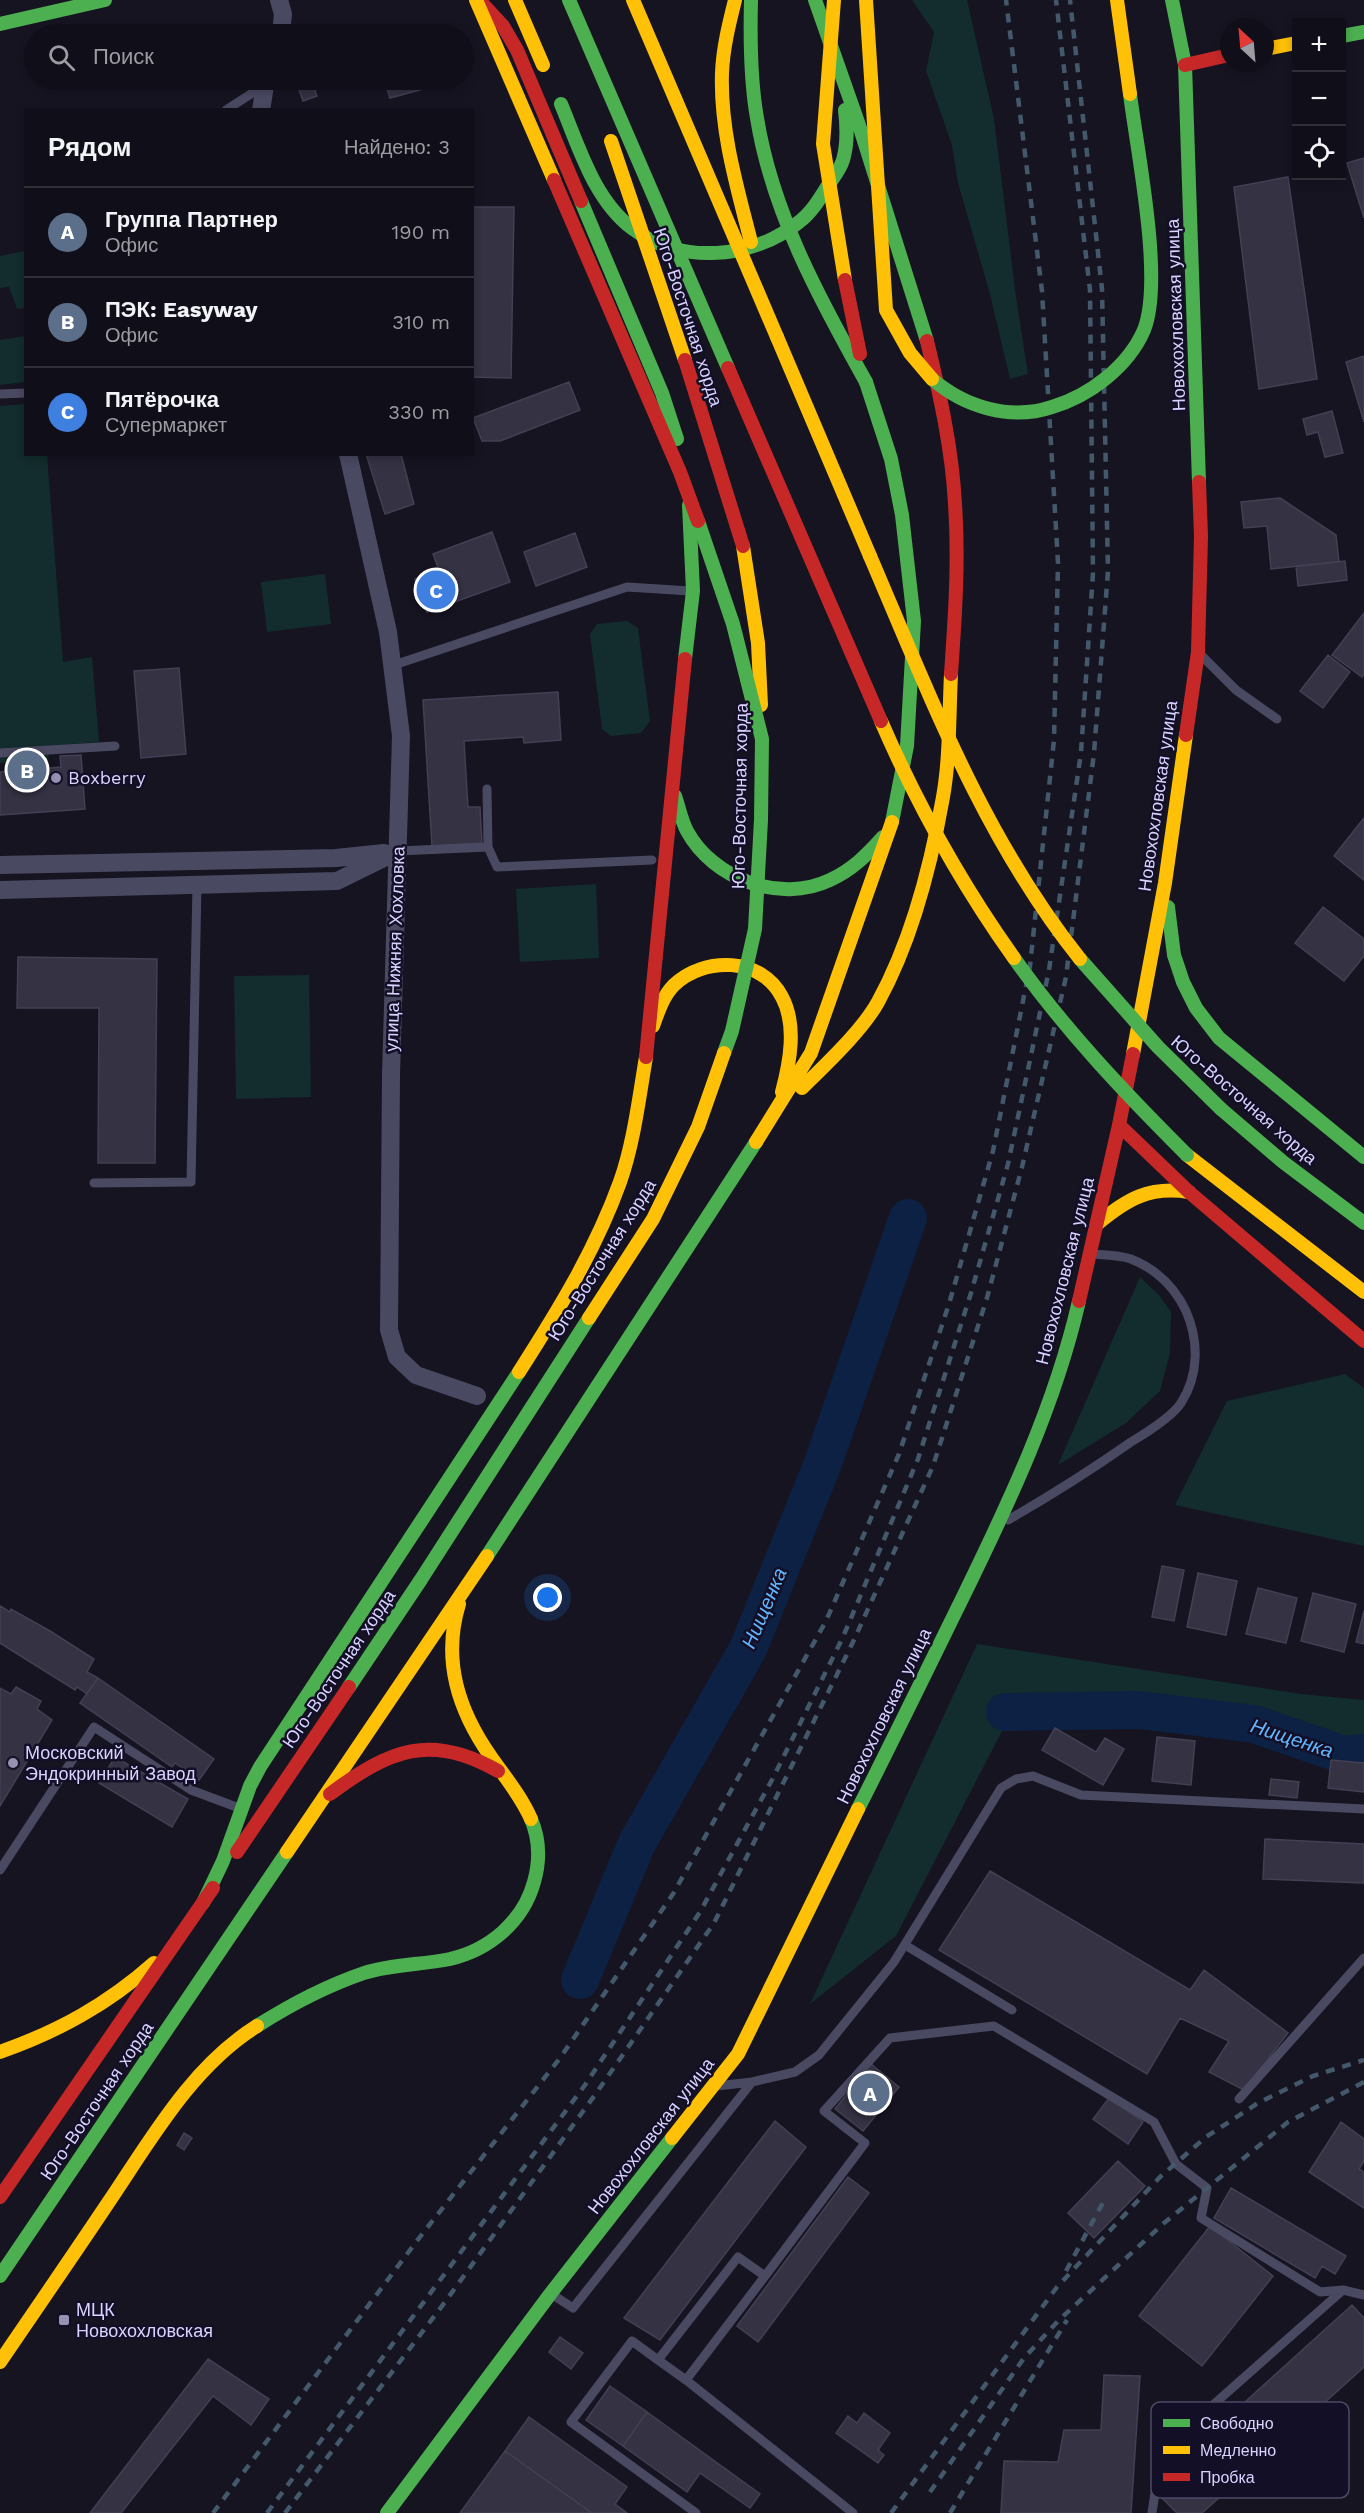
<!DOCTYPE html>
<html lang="ru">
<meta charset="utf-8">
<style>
body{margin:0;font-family:"Work Sans",sans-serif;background:#1e1d26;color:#f1f3f6}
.controls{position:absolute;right:18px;top:18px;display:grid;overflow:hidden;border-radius:0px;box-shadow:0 3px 9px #0003}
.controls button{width:54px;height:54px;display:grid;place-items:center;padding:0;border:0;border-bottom:2px solid #302f38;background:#100f19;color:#f1f3f6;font:30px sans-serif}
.compass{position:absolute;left:1220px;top:18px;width:54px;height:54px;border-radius:50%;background:#100f19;box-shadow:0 3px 9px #0003;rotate:334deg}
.you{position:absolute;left:548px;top:1598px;width:21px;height:21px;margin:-15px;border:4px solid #fff;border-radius:50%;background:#1a73e8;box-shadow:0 0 0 9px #1a73e833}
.badge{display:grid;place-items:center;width:39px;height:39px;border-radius:50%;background:#9591b1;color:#fff;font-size:20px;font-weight:700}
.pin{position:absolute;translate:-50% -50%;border:3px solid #fff;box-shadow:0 2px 6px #0006}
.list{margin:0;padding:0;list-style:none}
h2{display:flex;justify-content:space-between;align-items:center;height:78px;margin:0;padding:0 24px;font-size:26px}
h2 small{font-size:20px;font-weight:400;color:#9c9ca2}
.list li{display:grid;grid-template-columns:39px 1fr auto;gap:18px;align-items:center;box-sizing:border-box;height:90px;padding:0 24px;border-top:2px solid #302f38}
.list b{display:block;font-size:22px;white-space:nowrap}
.list p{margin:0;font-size:20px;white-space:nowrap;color:#9c9ca2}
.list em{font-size:20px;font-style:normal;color:#9c9ca2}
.icon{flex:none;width:33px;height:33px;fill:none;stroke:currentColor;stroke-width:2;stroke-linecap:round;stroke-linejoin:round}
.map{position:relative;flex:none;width:1364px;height:2513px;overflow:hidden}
.search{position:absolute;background:#100f19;box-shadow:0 3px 9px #0003;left:24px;top:24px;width:450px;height:66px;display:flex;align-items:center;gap:15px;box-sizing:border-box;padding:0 21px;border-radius:33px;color:#9c9ca2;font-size:22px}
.panel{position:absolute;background:#100f19;box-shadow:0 3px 9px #0003;left:24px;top:108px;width:450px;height:348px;border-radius:0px}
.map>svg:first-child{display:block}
.green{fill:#132c2d}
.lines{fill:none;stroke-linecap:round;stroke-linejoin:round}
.river{stroke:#0d2144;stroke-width:38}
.building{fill:#343243;stroke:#433f54;stroke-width:1.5}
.lane{stroke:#4a4962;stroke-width:9}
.street{stroke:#4a4962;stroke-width:18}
.fast{stroke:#4caf50;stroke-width:14}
.slow{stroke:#ffc107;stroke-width:14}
.jam{stroke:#c62828;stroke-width:14}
.rail{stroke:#43596b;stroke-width:4.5;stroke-dasharray:9 8;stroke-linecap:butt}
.fast-bridge{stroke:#4caf50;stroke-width:14}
.slow-bridge{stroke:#ffc107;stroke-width:14}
.jam-bridge{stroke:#c62828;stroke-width:14}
.poi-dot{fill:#9591b1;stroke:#130f26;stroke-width:2}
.labels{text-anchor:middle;stroke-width:5;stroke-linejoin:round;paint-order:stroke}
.street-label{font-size:18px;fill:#d9d4ff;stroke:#130f26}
.poi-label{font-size:18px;fill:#d9d4ff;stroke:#130f26;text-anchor:start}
.water-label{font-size:20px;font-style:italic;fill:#62b6ff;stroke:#130f26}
.key{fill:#130f26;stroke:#4e4a67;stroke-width:1.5}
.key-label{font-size:16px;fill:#d9d4ff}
</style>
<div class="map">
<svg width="1364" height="2513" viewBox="0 0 1364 2513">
<rect width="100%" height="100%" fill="#161421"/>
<!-- green -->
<path class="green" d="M 912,0 L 967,0 L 994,119 L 1016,297 L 1028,374 L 1010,379 L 990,294 L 958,183 L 952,145 L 926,71 L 934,32 Z
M 25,251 L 25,308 L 17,309 L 9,287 L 0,288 L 0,256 Z
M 25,336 L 25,382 L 0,385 L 0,340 Z
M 25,404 L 26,454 L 47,455 L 63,662 L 92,657 L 99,742 L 47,746 L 49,759 L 0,763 L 0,406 Z
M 325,574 L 331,624 L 267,632 L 261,582 Z
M 627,621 L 638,628 L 650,721 L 641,733 L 611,736 L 602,729 L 590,634 L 597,624 Z
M 596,884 L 599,958 L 520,962 L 516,889 Z
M 309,975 L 311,1097 L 236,1099 L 234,976 Z
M 1140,1277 L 1159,1295 L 1171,1312 L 1170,1353 L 1160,1391 L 1126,1423 L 1058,1465 Z
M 1345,1374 L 1364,1388 L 1364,1546 L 1175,1505 L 1227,1401 Z
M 977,1644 L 1301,1694 L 1364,1700 L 1364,1745 L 1133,1726 L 1002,1731 L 896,1936 L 810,2004 Z"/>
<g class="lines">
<!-- river -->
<path class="river" d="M 1005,1712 L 1140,1710 L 1254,1724 L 1344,1755 L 1364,1753
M 580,1980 L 637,1843 L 748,1649 L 823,1463 L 908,1218"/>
</g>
<!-- building -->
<path class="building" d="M 384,80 L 417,80 L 420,90 L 390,98 Z
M 312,82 L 317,96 L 303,101 L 298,87 Z
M 1364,158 L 1364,218 L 1347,163 Z
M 1288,177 L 1317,379 L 1259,389 L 1234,187 Z
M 472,207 L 514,207 L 511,378 L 472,377 Z
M 1364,356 L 1364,422 L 1346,362 Z
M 569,382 L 580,410 L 500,441 L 482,441 L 473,418 Z
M 1332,411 L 1343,453 L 1325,457 L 1318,432 L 1307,435 L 1303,419 Z
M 366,454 L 401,454 L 414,504 L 385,514 Z
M 1280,498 L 1336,535 L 1339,562 L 1271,569 L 1267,526 L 1244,528 L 1241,502 Z
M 492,532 L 510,582 L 427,612 L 415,579 L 439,570 L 433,554 Z
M 575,533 L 587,567 L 536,586 L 524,552 Z
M 1345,561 L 1347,580 L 1298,586 L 1296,566 Z
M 1364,613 L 1364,674 L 1362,677 L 1332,655 Z
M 1328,655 L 1350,672 L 1323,708 L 1300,691 Z
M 179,668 L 186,754 L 141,758 L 134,671 Z
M 558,692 L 561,740 L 524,743 L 523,737 L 464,741 L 468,807 L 480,807 L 482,843 L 432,846 L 423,700 Z
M 81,755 L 85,809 L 0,815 L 0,772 L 61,767 L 60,756 Z
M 1364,818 L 1364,880 L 1334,856 Z
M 1323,907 L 1364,939 L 1364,956 L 1344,981 L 1295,943 Z
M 18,957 L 157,959 L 155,1163 L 98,1163 L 99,1008 L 17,1008 Z
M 1162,1566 L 1184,1570 L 1174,1621 L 1152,1617 Z
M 1198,1573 L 1237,1581 L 1226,1635 L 1187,1627 Z
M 1258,1588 L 1297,1598 L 1286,1643 L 1246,1634 Z
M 1313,1593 L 1356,1604 L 1344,1652 L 1301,1641 Z
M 0,1606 L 10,1612 L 11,1609 L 50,1631 L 94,1659 L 87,1672 L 98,1678 L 87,1694 L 77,1687 L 75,1690 L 0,1643 Z
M 1364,1611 L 1364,1644 L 1356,1642 Z
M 98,1678 L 214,1759 L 199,1780 L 175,1763 L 172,1767 L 80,1703 Z
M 16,1687 L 41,1701 L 37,1709 L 52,1720 L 0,1806 L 0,1688 L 11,1694 Z
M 1055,1728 L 1096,1752 L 1105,1738 L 1124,1749 L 1103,1785 L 1042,1750 Z
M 1157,1737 L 1195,1741 L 1191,1785 L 1152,1781 Z
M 115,1757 L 188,1799 L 172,1827 L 99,1783 Z
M 1331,1760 L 1364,1763 L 1364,1792 L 1328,1788 Z
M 1271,1779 L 1299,1782 L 1297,1798 L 1269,1795 Z
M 1265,1839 L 1364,1844 L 1364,1883 L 1263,1879 Z
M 990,1871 L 1190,1990 L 1204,1970 L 1288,2033 L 1244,2090 L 1209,2072 L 1229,2041 L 1180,2018 L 1147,2074 L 939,1950 Z
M 871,2064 L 899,2087 L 863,2131 L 835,2109 Z
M 1109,2098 L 1143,2122 L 1128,2144 L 1093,2119 Z
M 775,2121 L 806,2147 L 660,2340 L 624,2318 Z
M 1341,2122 L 1364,2139 L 1364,2161 L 1359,2169 L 1364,2172 L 1364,2208 L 1309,2172 Z
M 184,2133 L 192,2138 L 184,2150 L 177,2145 Z
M 1118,2161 L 1145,2186 L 1094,2238 L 1068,2213 Z
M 848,2177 L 869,2193 L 758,2342 L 737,2326 Z
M 1231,2188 L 1346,2256 L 1335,2274 L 1322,2266 L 1315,2278 L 1214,2218 Z
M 1210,2226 L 1273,2276 L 1202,2366 L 1139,2316 Z
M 1352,2305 L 1364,2318 L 1364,2367 L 1202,2513 L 1177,2513 L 1151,2487 Z
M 560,2337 L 583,2353 L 571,2369 L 549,2352 Z
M 208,2359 L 269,2399 L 251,2425 L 213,2396 L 121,2513 L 90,2513 Z
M 1104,2375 L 1140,2376 L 1131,2513 L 1001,2513 L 1004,2461 L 1058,2462 L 1064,2430 L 1101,2430 Z
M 610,2386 L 647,2412 L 623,2446 L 586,2420 Z
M 647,2412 L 760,2494 L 750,2508 L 700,2473 L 687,2492 L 623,2446 Z
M 864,2413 L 890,2433 L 878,2450 L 884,2455 L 878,2463 L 836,2433 L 848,2416 L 857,2423 Z
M 529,2417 L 627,2487 L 615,2504 L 627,2513 L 592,2513 L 505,2451 Z
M 505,2451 L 592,2513 L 460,2513 Z"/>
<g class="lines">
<!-- lane -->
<path class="lane" d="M 226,110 L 263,86
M 0,394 L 26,393
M 1201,655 L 1236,690 L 1277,719
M 394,665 L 627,587 L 690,591
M 0,753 L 115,746
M 487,789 L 488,847 L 497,867 L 652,860
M 398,851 L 488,847
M 94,1183 L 191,1182 L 197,885
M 1008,1520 C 1050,1496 1091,1470 1131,1442 C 1146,1433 1172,1417 1181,1403 C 1199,1375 1199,1341 1186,1311 C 1175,1288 1156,1269 1131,1259 C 1119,1255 1103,1255 1090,1254
M 0,1870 L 94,1727 L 191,1790 L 239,1808
M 905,1945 L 1012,2010
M 717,2086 L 752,2082 L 795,2072 L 819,2055 L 894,1962 L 1001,1788 L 1016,1779 L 1033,1776 L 1081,1795 L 1364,1809
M 1239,2099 L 1364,1958
M 765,2276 L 865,2143 L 824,2111 L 890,2038 L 994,2026 L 1154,2122 L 1176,2164 L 1207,2188 L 1201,2218 L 1320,2292 L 1343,2290 L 1364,2295
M 553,2295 L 573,2308 L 752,2082
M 658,2360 L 686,2380
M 696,2513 L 571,2422 L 632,2341 L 658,2360 L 738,2257 L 765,2276 L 686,2380 L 853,2513
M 1152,2513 L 1161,2451 L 1343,2290"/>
<!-- street -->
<path class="street" d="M 279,0 L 283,14 L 281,34
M 261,110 L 266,80
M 348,454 L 388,632 L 401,736 L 391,1074 L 389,1330 L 397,1357 L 416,1375 L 477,1396
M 0,865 L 336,858 L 384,853
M 0,890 L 337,881 L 398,851"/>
<!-- fast -->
<path class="fast" d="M 815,0 L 859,125 L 927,341
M 1172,0 L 1185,65 L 1199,482
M 0,24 L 105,0
M 1342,36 L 1364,32
M 561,104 C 579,147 594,200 633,229 C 681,265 753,259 799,222 C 811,213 819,200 827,187 C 833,178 840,170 843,160 C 848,143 847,127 845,110
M 581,201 L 662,393 L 677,439
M 866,382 L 891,459 L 902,515 L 914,621 L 907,746 L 892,822
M 685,659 L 693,591 L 689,505
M 675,796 C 679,807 681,820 687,831 C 713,879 780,904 830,880 C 852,870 867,855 883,837
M 1168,907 L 1174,955 L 1183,982 L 1196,1008 L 1219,1038 L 1364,1157
M 1221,1109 L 1283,1162 L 1364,1223
M 487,1556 L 756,1142
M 349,1687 L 420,1581
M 858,1809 C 893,1740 927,1670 961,1601 C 1008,1505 1055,1406 1079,1301
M 203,1903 L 223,1861 L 250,1786 L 260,1767 L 519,1372
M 257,2026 C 290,2005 326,1986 364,1973 C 392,1964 421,1965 450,1959 C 489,1950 523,1922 534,1882 C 540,1861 540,1840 531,1819
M 0,2276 L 287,1852
M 387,2513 L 551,2293 L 672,2138"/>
<!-- slow -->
<path class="slow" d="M 515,0 L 543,65
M 1265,49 L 1296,43
M 777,337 L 870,556
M 743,546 L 758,643 L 761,705
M 653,1026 C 658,1012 663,996 674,985 C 704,956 762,957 782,997 C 797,1025 790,1062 782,1092
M 1133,1054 L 1165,883 L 1186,735
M 802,1088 C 825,1065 862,1031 878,1002 C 911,942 931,865 943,797 C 950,758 949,714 951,674
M 756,1142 L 811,1053 L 892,822
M 1187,1155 L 1364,1292
M 1097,1224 C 1127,1199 1149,1186 1189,1192
M 519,1372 C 558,1311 595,1251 620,1182 C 634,1142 639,1098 646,1057
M 459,1604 C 442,1660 458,1710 491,1757 C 505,1777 521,1796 531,1819
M 287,1852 L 487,1556
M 0,2052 C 59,2031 108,2004 154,1963
M 672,2138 L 738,2054 L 858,1809
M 0,2362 C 36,2309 72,2257 108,2203 C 150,2141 191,2067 257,2026"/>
<!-- jam -->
<path class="jam" d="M 479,0 L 503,26 L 517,50 L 581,201
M 1185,65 L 1229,55
M 927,341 C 940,395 952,448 955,504 C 959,561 955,617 951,674
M 1186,735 L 1198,652 L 1201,536 L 1199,482
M 646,1057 L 685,659
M 1119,1125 L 1189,1192 L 1364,1341
M 1079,1301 L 1119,1125 L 1133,1054
M 330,1794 C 389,1750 431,1732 498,1771
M 237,1852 L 349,1687
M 0,2197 L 213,1888"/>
<!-- rail -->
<path class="rail" d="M 1066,2271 L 1106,2197
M 930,2492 L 1024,2358 L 1059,2320 L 1164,2223 L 1288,2122 L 1364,2082
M 213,2513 L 416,2242 L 560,2058 L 673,1894 L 826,1621 L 899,1454 L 949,1304 L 993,1151 L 1030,966 L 1054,740 L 1058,563 L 1042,291 L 1006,0
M 267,2513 L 585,2085 L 700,1912 L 773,1778 L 843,1637 L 918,1459 L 971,1293 L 1008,1164 L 1049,970 L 1081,753 L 1093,573 L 1090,290 L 1056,0
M 285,2513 L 445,2302 L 597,2092 L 714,1923 L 853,1642 L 933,1466 L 987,1298 L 1022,1167 L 1066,977 L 1094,753 L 1108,571 L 1102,289 L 1070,0
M 891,2513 L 1057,2287 L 1160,2177 L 1206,2137 L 1258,2103 L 1313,2076 L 1364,2060
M 950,2513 L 1067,2320"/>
<!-- fast-bridge -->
<path class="fast-bridge" d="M 569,0 L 728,368
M 751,0 C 750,39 750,79 757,118 C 772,212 820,300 866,382
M 932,379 C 965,407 1010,421 1052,407 C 1089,396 1128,367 1144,330 C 1164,280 1137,151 1130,94
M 698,521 L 733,624 L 762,739 L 761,820 L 755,929 L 732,1031 L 724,1053
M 1014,958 C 1065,1030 1125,1093 1187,1155
M 1080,959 L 1158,1047 L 1221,1109
M 420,1581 L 589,1318"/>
<!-- slow-bridge -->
<path class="slow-bridge" d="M 476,0 L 554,180
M 633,0 L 777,337
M 735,0 C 729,24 723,48 722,73 C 720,130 737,187 751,242
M 834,0 L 823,144 L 845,280
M 866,0 L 886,310 L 910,353 L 932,379
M 1117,0 L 1130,94
M 611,141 L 685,360
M 870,556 C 930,696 984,839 1080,959
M 881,721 C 917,804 962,885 1014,958
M 589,1318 L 653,1219 L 698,1127 L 724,1053"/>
<!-- jam-bridge -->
<path class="jam-bridge" d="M 554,180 L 680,472 L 698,521
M 845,280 L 860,354
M 685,360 L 743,546
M 728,368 L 881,721"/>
</g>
<!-- markers -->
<g class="poi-dot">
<circle cx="56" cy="778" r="6"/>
<circle cx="13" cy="1763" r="6"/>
<rect x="58" y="2314" width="12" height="12" rx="3"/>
</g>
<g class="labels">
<!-- street labels -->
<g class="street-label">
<text transform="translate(1176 315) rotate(-92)" y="6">Новохохловская улица</text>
<text transform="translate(688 317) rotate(72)" y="6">Юго-Восточная хорда</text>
<text transform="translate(740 796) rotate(-89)" y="6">Юго-Восточная хорда</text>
<text transform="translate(1158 796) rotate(-82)" y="6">Новохохловская улица</text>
<text transform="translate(395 949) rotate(-88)" y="6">улица Нижняя Хохловка</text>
<text transform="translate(1244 1100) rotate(41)" y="6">Юго-Восточная хорда</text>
<text transform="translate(602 1260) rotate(-58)" y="6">Юго-Восточная хорда</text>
<text transform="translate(1065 1271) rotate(-76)" y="6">Новохохловская улица</text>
<text transform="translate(339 1669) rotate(-56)" y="6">Юго-Восточная хорда</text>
<text transform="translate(884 1716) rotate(-64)" y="6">Новохохловская улица</text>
<text transform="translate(97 2101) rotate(-56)" y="6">Юго-Восточная хорда</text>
<text transform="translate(651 2136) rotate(-52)" y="6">Новохохловская улица</text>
</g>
<!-- poi labels -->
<g class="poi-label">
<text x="68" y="784">Boxberry</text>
<text x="25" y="1759">Московский<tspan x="25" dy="21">Эндокринный Завод</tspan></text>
<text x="76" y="2316">МЦК<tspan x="76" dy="21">Новохохловская</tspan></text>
</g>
<!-- water labels -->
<g class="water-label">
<text transform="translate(764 1608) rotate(-67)" y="7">Нищенка</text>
<text transform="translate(1292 1738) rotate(18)" y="7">Нищенка</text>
</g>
</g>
<!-- legend -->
<rect x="1151" y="2402" width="198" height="96" rx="9" class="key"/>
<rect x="1163" y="2419" width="27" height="8" fill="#4caf50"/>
<rect x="1163" y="2446" width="27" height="8" fill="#ffc107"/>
<rect x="1163" y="2473" width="27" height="8" fill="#c62828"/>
<g class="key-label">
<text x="1200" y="2429">Свободно</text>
<text x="1200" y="2456">Медленно</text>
<text x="1200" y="2483">Пробка</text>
</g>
</svg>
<div class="controls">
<button>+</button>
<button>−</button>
<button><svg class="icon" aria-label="locate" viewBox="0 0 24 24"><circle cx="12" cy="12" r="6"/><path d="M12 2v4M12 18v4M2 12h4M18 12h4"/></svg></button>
</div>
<svg class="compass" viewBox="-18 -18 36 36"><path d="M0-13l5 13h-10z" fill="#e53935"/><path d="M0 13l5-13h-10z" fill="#9c9ca2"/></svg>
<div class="you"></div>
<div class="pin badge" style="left:870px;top:2093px;background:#5c6f8a">A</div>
<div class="pin badge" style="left:27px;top:770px;background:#5c6f8a">B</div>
<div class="pin badge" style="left:436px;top:590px;background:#3f7fe0">C</div>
<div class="search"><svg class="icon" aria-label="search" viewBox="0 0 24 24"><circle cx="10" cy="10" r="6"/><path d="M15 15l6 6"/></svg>Поиск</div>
<section class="panel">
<h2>Рядом<small>Найдено: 3</small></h2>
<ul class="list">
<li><span class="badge" style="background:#5c6f8a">A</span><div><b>Группа Партнер</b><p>Офис</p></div><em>190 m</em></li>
<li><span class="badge" style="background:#5c6f8a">B</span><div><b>ПЭК: Easyway</b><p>Офис</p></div><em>310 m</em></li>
<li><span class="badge" style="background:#3f7fe0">C</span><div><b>Пятёрочка</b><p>Супермаркет</p></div><em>330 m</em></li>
</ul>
</section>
</div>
